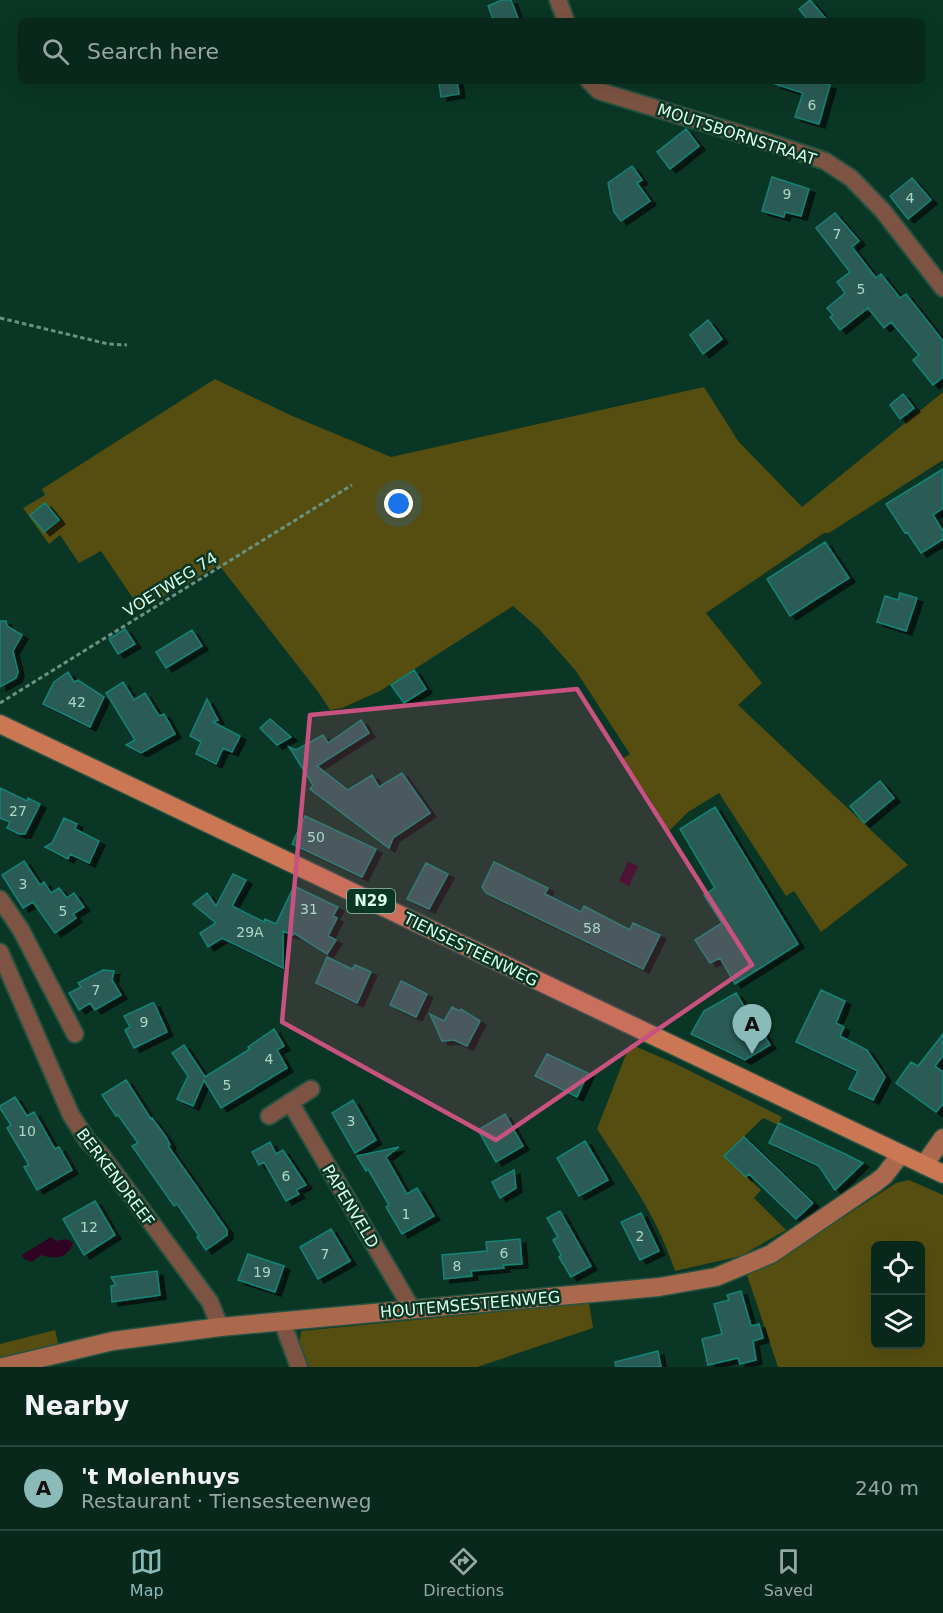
<!DOCTYPE html>
<meta charset="utf-8">
<style>
body{margin:0;font-family:"DejaVu Sans",sans-serif;background:#163429;color:#f1f3f6}
.controls{position:absolute;right:18px;bottom:18px;display:grid;overflow:hidden;border-radius:9px;box-shadow:0 6px 24px #0002}
.controls button{width:54px;height:54px;display:grid;place-items:center;padding:0;border:0;border-bottom:2px solid #29443b;background:#08281c;color:#f1f3f6;font:30px sans-serif}
.you{position:absolute;left:399px;top:504px;width:21px;height:21px;margin:-15px;border:4px solid #fff;border-radius:50%;background:#1a73e8;box-shadow:0 0 0 9px #1a73e833}
.badge{display:grid;place-items:center;width:39px;height:39px;border-radius:50%;background:#8bbbb9;color:#111;font-size:20px;font-weight:700}
.pin{position:absolute;translate:-50% -50px;filter:drop-shadow(0 2px 3px #0008)}
.pin::after{content:'';position:absolute;top:32px;width:21px;height:18px;background:inherit;clip-path:polygon(0 0,100% 0,50% 100%)}
.list{margin:0;padding:0;list-style:none}
h2{display:flex;justify-content:space-between;align-items:center;height:78px;margin:0;padding:0 24px;font-size:26px}
h2 small{font-size:20px;font-weight:400;color:#98a6a3}
.list li{display:grid;grid-template-columns:39px 1fr auto;gap:18px;align-items:center;box-sizing:border-box;height:84px;padding:0 24px;border-top:2px solid #29443b}
.list b{display:block;font-size:22px;white-space:nowrap}
.list p{margin:0;font-size:20px;white-space:nowrap;color:#98a6a3}
.list em{font-size:20px;font-style:normal;color:#98a6a3}
.icon{flex:none;width:33px;height:33px;fill:none;stroke:currentColor;stroke-width:2;stroke-linecap:round;stroke-linejoin:round}
.map{position:relative;flex:none;width:943px;height:1367px;overflow:hidden}
.search{position:absolute;background:#08281c;box-shadow:0 6px 24px #0002;left:18px;right:18px;top:18px;height:66px;display:flex;align-items:center;gap:15px;box-sizing:border-box;padding:0 21px;border-radius:9px;color:#98a6a3;font-size:22px}
.sheet{height:162px;background:#08281c}
nav{display:flex;justify-content:space-around;align-items:center;box-sizing:border-box;height:84px;border-top:2px solid #29443b;background:#08281c;font-size:16px;color:#98a6a3}
nav a{display:grid;justify-items:center;gap:3px}
nav .on{color:#8bbbb9}
.map>svg:first-child{display:block}
.green{fill:#564e10;fill-rule:evenodd}
.water{fill:#300323}
.building{fill:#2a5b54;stroke:#128577;stroke-width:1.5;filter:url(#shadow)}
.lines{fill:none;stroke-linecap:round;stroke-linejoin:round}
.street-casing{stroke:#275241;stroke-width:20}
.secondary-casing{stroke:#275241;stroke-width:21}
.primary-casing{stroke:#275241;stroke-width:21}
.path{stroke:#699280;stroke-width:3;stroke-dasharray:4.5 3;stroke-linecap:butt}
.street{stroke:#7d5443;stroke-width:16}
.secondary{stroke:#aa684d;stroke-width:18}
.primary{stroke:#cb7754;stroke-width:18}
.marked{fill:#c8527f;fill-opacity:0.2;stroke:#c8527f;stroke-width:4.5;stroke-linejoin:round}
.labels{text-anchor:middle;stroke-width:5;stroke-linejoin:round;paint-order:stroke}
.number-label{font-size:14px;fill:#add6c5}
.shield{fill:#0a3625;stroke:#9bc3b0;stroke-width:1.5}
.shield-label{font-size:15px;font-weight:bold;fill:#d9ffeb}
.street-label{font-size:16px;fill:#d9ffeb;stroke:#0a3625}
</style>
<div class="map">
<svg width="943" height="1367" viewBox="0 0 943 1367">
<defs>
<filter id="shadow"><feDropShadow dx="6" dy="4" stdDeviation="0" flood-color="#0009"/></filter>
</defs>
<rect width="100%" height="100%" fill="#0a3625"/>
<!-- green -->
<path class="green" d="M 215,379 L 290,415 L 391,457 L 704,387 L 738,441 L 802,507 L 943,392 L 943,460 L 829,533 L 824,533 L 706,613 L 762,683 L 738,705 L 908,865 L 821,932 L 794,891 L 786,896 L 719,793 L 688,812 L 668,832 L 650,799 L 622,759 L 630,754 L 576,671 L 539,629 L 513,606 L 380,691 L 342,708 L 330,710 L 319,693 L 219,565 L 141,610 L 101,551 L 79,563 L 60,535 L 49,544 L 23,508 L 45,495 L 42,489 Z
M 630,1044 L 676,1064 L 782,1117 L 778,1125 L 763,1118 L 724,1156 L 761,1190 L 754,1198 L 786,1230 L 741,1256 L 675,1271 C 658,1218 627,1175 597,1129 Z
M 909,1180 L 943,1195 L 943,1367 L 778,1367 L 747,1275 L 777,1260 L 896,1183 ZM 876,1246 L 920,1246 L 920,1344 L 876,1344 Z
M 589,1303 L 593,1328 L 477,1367 L 308,1367 C 302,1354 298,1345 301,1331 Z
M 55,1330 L 58,1343 L 0,1360 L 0,1344 Z"/>
<!-- water -->
<path class="water" d="M 628,862 L 638,866 L 629,886 L 619,881 Z
M 51,1237 L 56,1241 L 65,1239 L 73,1242 C 69,1258 56,1260 41,1255 L 32,1262 L 24,1259 L 22,1255 Z"/>
<!-- building -->
<path class="building" d="M 502,0 L 511,0 L 519,21 L 494,21 L 488,6 Z
M 810,0 L 828,21 L 809,21 L 799,9 Z
M 457,81 L 459,94 L 441,97 L 439,83 Z
M 776,81 L 814,81 L 830,85 L 819,124 L 795,117 L 803,93 L 775,84 Z
M 686,129 L 699,146 L 670,169 L 657,152 Z
M 632,166 L 642,180 L 637,183 L 650,201 L 621,221 L 614,212 L 608,183 Z
M 772,177 L 809,189 L 801,216 L 785,212 L 784,217 L 762,211 Z
M 912,178 L 931,200 L 908,219 L 890,196 Z
M 835,213 L 859,241 L 852,247 L 876,278 L 881,274 L 900,298 L 906,294 L 943,341 L 943,377 L 933,385 L 913,360 L 919,355 L 891,322 L 884,328 L 868,308 L 840,330 L 830,317 L 833,315 L 827,308 L 845,293 L 837,282 L 850,272 L 816,228 Z
M 708,320 L 722,339 L 703,354 L 690,335 Z
M 903,394 L 914,408 L 900,419 L 890,405 Z
M 943,469 L 943,508 L 933,515 L 943,531 L 943,539 L 921,553 L 907,532 L 905,533 L 886,504 Z
M 45,503 L 59,520 L 44,532 L 30,515 Z
M 825,542 L 849,578 L 790,616 L 767,579 Z
M 900,593 L 917,598 L 906,631 L 877,622 L 885,596 L 898,600 Z
M 0,621 L 6,621 L 7,626 L 22,635 L 13,651 L 18,672 L 16,678 L 0,687 Z
M 125,629 L 135,644 L 118,654 L 109,639 Z
M 192,630 L 202,646 L 166,668 L 156,652 Z
M 414,670 L 426,689 L 404,703 L 391,685 Z
M 68,672 L 74,682 L 78,680 L 104,697 L 90,727 L 43,704 L 54,682 Z
M 123,682 L 134,700 L 145,693 L 159,716 L 164,714 L 175,734 L 141,753 L 126,745 L 135,740 L 106,693 Z
M 207,699 L 218,720 L 213,722 L 240,736 L 232,752 L 223,748 L 216,764 L 196,754 L 201,742 L 190,736 Z
M 270,719 L 291,737 L 277,745 L 260,728 Z
M 361,720 L 369,733 L 317,766 L 348,790 L 372,775 L 379,787 L 402,773 L 430,813 L 393,838 L 389,848 L 310,789 L 313,785 L 289,747 L 296,750 L 323,735 L 328,743 Z
M 880,781 L 894,798 L 864,823 L 850,806 Z
M 0,788 L 27,801 L 28,798 L 40,804 L 25,834 L 19,834 L 7,828 L 10,822 L 0,818 Z
M 715,807 L 798,944 L 735,984 L 720,958 L 710,963 L 695,940 L 722,923 L 704,895 L 715,888 L 680,829 Z
M 305,816 L 376,849 L 362,877 L 292,844 Z
M 64,818 L 77,824 L 75,829 L 99,841 L 89,863 L 70,854 L 68,859 L 45,847 L 52,843 Z
M 24,861 L 40,885 L 44,882 L 51,893 L 59,888 L 67,898 L 74,893 L 84,907 L 73,914 L 76,918 L 55,933 L 33,902 L 23,908 L 2,875 Z
M 494,862 L 548,888 L 545,894 L 581,912 L 584,906 L 630,930 L 633,923 L 660,935 L 643,969 L 486,893 L 482,887 Z
M 426,863 L 448,874 L 429,909 L 407,899 Z
M 233,874 L 246,880 L 232,906 L 264,922 L 265,919 L 276,924 L 294,886 L 338,907 L 333,916 L 337,918 L 328,936 L 336,940 L 327,954 L 294,933 L 293,935 L 283,931 L 283,968 L 222,938 L 208,947 L 200,933 L 216,923 L 193,904 L 207,893 L 216,906 Z
M 327,957 L 352,969 L 355,965 L 371,972 L 357,1003 L 316,983 Z
M 103,970 L 114,971 L 112,980 L 121,995 L 95,1010 L 90,1003 L 79,1010 L 69,993 L 81,987 L 78,983 Z
M 401,981 L 427,994 L 416,1017 L 390,1005 Z
M 821,990 L 845,1001 L 836,1023 L 844,1027 L 840,1036 L 867,1050 L 885,1077 L 873,1100 L 849,1089 L 858,1071 L 796,1042 Z
M 736,993 L 753,1022 L 756,1021 L 770,1045 L 745,1060 L 691,1034 L 704,1011 Z
M 152,1003 L 154,1003 L 167,1032 L 134,1048 L 125,1030 L 130,1027 L 124,1016 Z
M 452,1007 L 460,1011 L 461,1009 L 480,1021 L 467,1046 L 454,1040 L 442,1041 L 430,1014 L 444,1021 Z
M 274,1029 L 284,1046 L 277,1050 L 287,1068 L 221,1108 L 204,1080 L 193,1106 L 177,1099 L 188,1076 L 172,1053 L 184,1045 L 205,1077 L 250,1049 L 248,1047 Z
M 943,1034 L 943,1056 L 935,1066 L 943,1072 L 943,1104 L 936,1112 L 896,1083 L 911,1062 L 918,1066 Z
M 547,1054 L 588,1073 L 577,1097 L 535,1076 Z
M 126,1080 L 151,1119 L 152,1118 L 166,1137 L 170,1145 L 168,1146 L 227,1230 L 227,1235 L 206,1250 L 197,1237 L 199,1236 L 177,1204 L 174,1206 L 132,1146 L 138,1143 L 118,1115 L 116,1116 L 102,1095 Z
M 15,1097 L 27,1116 L 34,1112 L 55,1149 L 59,1147 L 72,1170 L 37,1190 L 24,1167 L 29,1165 L 7,1128 L 11,1125 L 0,1108 L 0,1106 Z
M 353,1100 L 376,1140 L 355,1153 L 332,1113 Z
M 505,1114 L 523,1146 L 496,1162 L 478,1130 Z
M 779,1123 L 847,1155 L 863,1163 L 835,1190 L 819,1166 L 769,1143 Z
M 744,1137 L 813,1203 L 796,1219 L 749,1174 L 746,1177 L 724,1156 Z
M 585,1141 L 608,1180 L 579,1196 L 557,1158 Z
M 270,1142 L 276,1154 L 283,1150 L 306,1185 L 296,1190 L 299,1194 L 286,1201 L 264,1162 L 259,1165 L 252,1152 Z
M 399,1147 L 386,1157 L 407,1194 L 417,1188 L 434,1216 L 402,1234 L 386,1207 L 389,1205 L 368,1169 L 366,1171 L 357,1156 Z
M 514,1170 L 516,1188 L 500,1198 L 492,1182 Z
M 95,1201 L 115,1235 L 84,1255 L 63,1219 Z
M 560,1211 L 591,1266 L 571,1277 L 559,1257 L 561,1255 L 553,1240 L 558,1237 L 547,1218 Z
M 641,1213 L 659,1251 L 640,1260 L 621,1222 Z
M 331,1229 L 350,1261 L 318,1279 L 300,1247 Z
M 520,1239 L 522,1264 L 503,1265 L 504,1268 L 471,1271 L 472,1276 L 444,1279 L 442,1255 L 487,1251 L 486,1242 Z
M 248,1254 L 284,1266 L 275,1292 L 238,1280 Z
M 157,1271 L 160,1295 L 112,1302 L 111,1286 L 116,1285 L 111,1277 Z
M 741,1291 L 751,1326 L 759,1324 L 763,1338 L 753,1341 L 756,1360 L 740,1364 L 738,1358 L 708,1365 L 702,1339 L 722,1334 L 714,1304 L 729,1300 L 727,1295 Z
M 658,1351 L 661,1367 L 616,1367 L 615,1362 Z"/>
<g class="lines">
<defs>
<path id="street" d="M 558,0 L 566,21
M 589,81 L 599,91 L 774,144 L 825,161 L 851,178 L 883,211 L 943,288
M 0,899 L 21,930 L 75,1034
M 0,952 L 71,1115 L 87,1140 L 99,1152 L 210,1302 L 220,1327
M 290,1102 L 412,1309
M 269,1116 L 311,1089
M 282,1321 L 299,1367"/>
<path id="secondary" d="M 924,1165 L 943,1138
M 3,1367 L 113,1341 L 220,1327 L 659,1287 L 716,1277 L 771,1254 L 875,1183 L 884,1176 L 901,1154"/>
<path id="primary" d="M 0,724 L 943,1174"/>
</defs>
<!-- street casing -->
<use href="#street" class="street-casing"/>
<!-- secondary casing -->
<use href="#secondary" class="secondary-casing"/>
<!-- primary casing -->
<use href="#primary" class="primary-casing"/>
<!-- path -->
<path class="path" d="M 0,318 L 108,344 L 127,345
M 0,703 L 352,485"/>
<!-- street -->
<use href="#street" class="street"/>
<!-- secondary -->
<use href="#secondary" class="secondary"/>
<!-- primary -->
<use href="#primary" class="primary"/>
</g>
<!-- marked area -->
<path class="marked" d="M 577,689 L 752,965 L 496,1140 L 282,1022 L 310,715 Z"/>
<g class="labels">
<!-- number labels -->
<g class="number-label">
<text x="812" y="110">6</text>
<text x="787" y="199">9</text>
<text x="910" y="203">4</text>
<text x="837" y="239">7</text>
<text x="861" y="294">5</text>
<text x="77" y="707">42</text>
<text x="18" y="816">27</text>
<text x="316" y="842">50</text>
<text x="23" y="889">3</text>
<text x="309" y="914">31</text>
<text x="63" y="916">5</text>
<text x="592" y="933">58</text>
<text x="250" y="937">29A</text>
<text x="96" y="995">7</text>
<text x="144" y="1027">9</text>
<text x="269" y="1064">4</text>
<text x="227" y="1090">5</text>
<text x="351" y="1126">3</text>
<text x="27" y="1136">10</text>
<text x="286" y="1181">6</text>
<text x="406" y="1219">1</text>
<text x="89" y="1232">12</text>
<text x="640" y="1241">2</text>
<text x="504" y="1258">6</text>
<text x="325" y="1259">7</text>
<text x="457" y="1271">8</text>
<text x="262" y="1277">19</text>
</g>
<!-- shield labels -->
<rect class="shield" x="347" y="889" width="48" height="24" rx="4.5"/>
<g class="shield-label">
<text x="371" y="906">N29</text>
</g>
<!-- street labels -->
<g class="street-label">
<text transform="translate(737 134) rotate(18)" y="6">MOUTSBORNSTRAAT</text>
<text transform="translate(170 584) rotate(-32)" y="6">VOETWEG 74</text>
<text transform="translate(471 949) rotate(26)" y="6">TIENSESTEENWEG</text>
<text transform="translate(116 1177) rotate(53)" y="6">BERKENDREEF</text>
<text transform="translate(351 1206) rotate(59)" y="6">PAPENVELD</text>
<text transform="translate(470 1304) rotate(-5)" y="6">HOUTEMSESTEENWEG</text>
</g>
</g>
</svg>
<div class="controls">
<button><svg class="icon" aria-label="locate" viewBox="0 0 24 24"><circle cx="12" cy="12" r="6"/><path d="M12 2v4M12 18v4M2 12h4M18 12h4"/></svg></button>
<button><svg class="icon" aria-label="layers" viewBox="0 0 24 24"><path d="M12 4l9 5-9 5-9-5zM3 14l9 5 9-5"/></svg></button>
</div>
<div class="you"></div>
<div class="pin badge" style="left:752px;top:1054px">A</div>
<div class="search"><svg class="icon" aria-label="search" viewBox="0 0 24 24"><circle cx="10" cy="10" r="6"/><path d="M15 15l6 6"/></svg>Search here</div>
</div>
<section class="sheet">
<h2>Nearby<small></small></h2>
<ul class="list">
<li><span class="badge">A</span><div><b>'t Molenhuys</b><p>Restaurant · Tiensesteenweg</p></div><em>240 m</em></li>
</ul>
</section>
<nav>
<a class="on"><svg class="icon" aria-label="map" viewBox="0 0 24 24"><path d="M3 6l6-2 6 2 6-2v14l-6 2-6-2-6 2zM9 4v14M15 6v14"/></svg>Map</a>
<a><svg class="icon" aria-label="directions" viewBox="0 0 24 24"><path d="M12 3l9 9-9 9-9-9zM9 14v-3h6M13 9l2 2-2 2"/></svg>Directions</a>
<a><svg class="icon" aria-label="saved" viewBox="0 0 24 24"><path d="M7 4h10v16l-5-4-5 4z"/></svg>Saved</a>
</nav>
